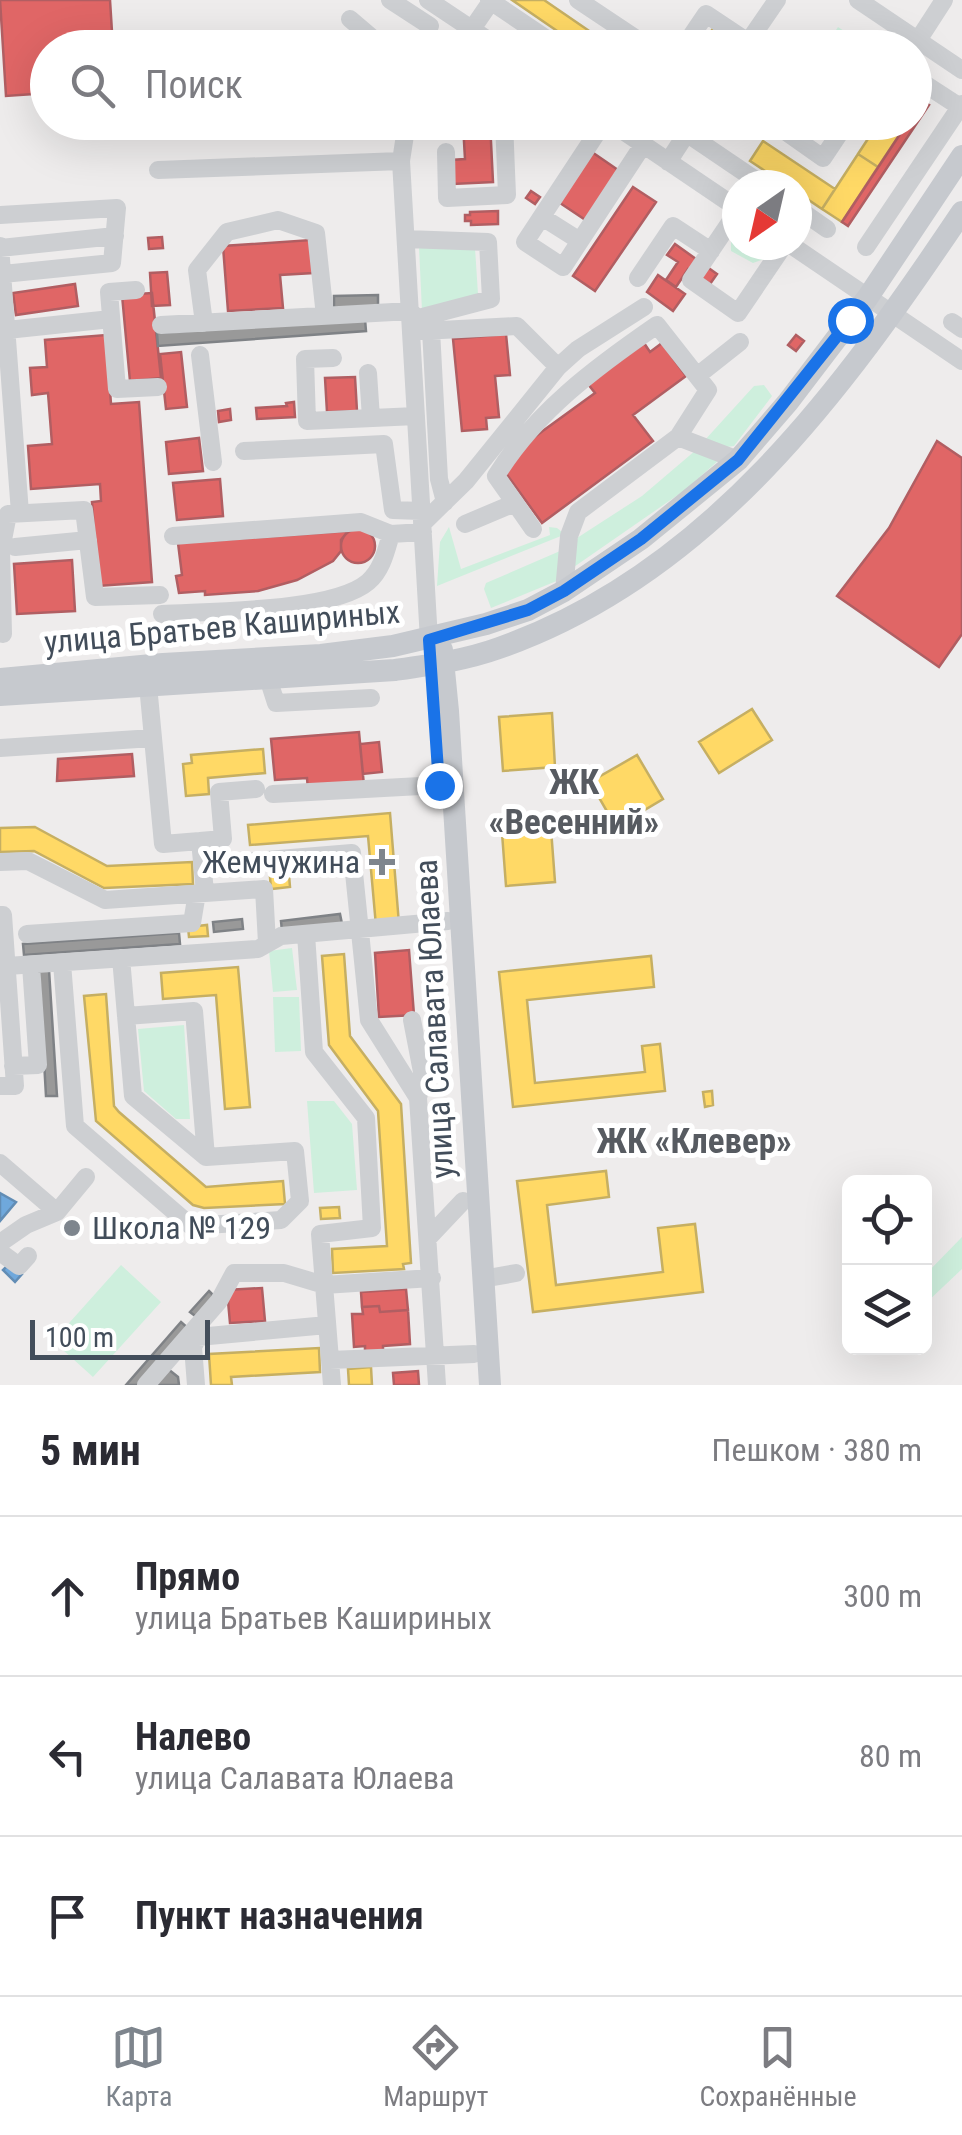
<!DOCTYPE html>
<html lang="ru">
<meta charset="utf-8">
<style>
body{margin:0;font-family:"Roboto Condensed",sans-serif;background:#f7f7f7;color:#2b2b33}
.controls{position:absolute;right:30px;bottom:30px;display:grid;overflow:hidden;border-radius:15px;box-shadow:0 10px 40px #0002}
.controls button{width:90px;height:90px;display:grid;place-items:center;padding:0;border:0;border-bottom:2px solid #e1e1e2;background:#fff;color:#2b2b33;font:50px sans-serif}
.compass{position:absolute;left:722px;top:170px;width:90px;height:90px;border-radius:50%;background:#fff;box-shadow:0 10px 40px #0002;rotate:214deg}
.scale{position:absolute;left:30px;bottom:25px;width:180px;box-sizing:border-box;padding-left:10px;border:5px solid #424d5a;border-top:0;font-size:28px;line-height:35px;white-space:nowrap;color:#424d5a;-webkit-text-stroke:8px #fff;paint-order:stroke}
.stop{position:absolute;width:30px;height:30px;margin:-22px;border:8px solid #1a73e8;border-radius:50%;background:#fff}
.stop.end{background:#1a73e8;border-color:#fff;box-shadow:0 2px 10px #0008}
.list{margin:0;padding:0;list-style:none}
h2{display:flex;justify-content:space-between;align-items:center;height:130px;margin:0;padding:0 40px;font-size:42px}
h2 small{font-size:32px;font-weight:400;color:#7c7c81}
.list li{display:grid;grid-template-columns:65px 1fr auto;gap:30px;align-items:center;box-sizing:border-box;height:160px;padding:0 40px;border-top:2px solid #e1e1e2}
.list b{display:block;font-size:38px;white-space:nowrap}
.list p{margin:0;font-size:32px;white-space:nowrap;color:#7c7c81}
.list em{font-size:32px;font-style:normal;color:#7c7c81}
.icon{flex:none;width:55px;height:55px;fill:none;stroke:currentColor;stroke-width:2;stroke-linecap:round;stroke-linejoin:round}
.map{position:relative;flex:none;width:962px;height:1385px;overflow:hidden}
.search{position:absolute;background:#fff;box-shadow:0 10px 40px #0002;left:30px;right:30px;top:30px;height:110px;display:flex;align-items:center;gap:25px;box-sizing:border-box;padding:0 35px;border-radius:55px;color:#7c7c81;font-size:38px}
.sheet{height:610px;background:#fff}
nav{display:flex;justify-content:space-around;align-items:center;box-sizing:border-box;height:140px;border-top:2px solid #e1e1e2;background:#fff;font-size:28px;color:#7c7c81}
nav a{display:grid;justify-items:center;gap:5px}
nav .on{color:#7e858d}
.map>svg:first-child{display:block}
.green{fill:#ceefdd}
.homes{fill:#ffd966;stroke:#c6af62;stroke-width:2.5}
.shops{fill:#e06666;stroke:#b15e62;stroke-width:2.5}
.schools{fill:#6fa8dc;stroke:#628db5;stroke-width:2.5}
.industry{fill:#999;stroke:#7f8286;stroke-width:2.5}
.lines{fill:none;stroke-linecap:round;stroke-linejoin:round}
.minor{stroke:#cdcfd2;stroke-width:18}
.major{stroke:#c6c9ce;stroke-width:22}
.route{stroke:#1a73e8;stroke-width:12}
.poi-dot{fill:#7e858d;stroke:#fff;stroke-width:4}
.labels{text-anchor:middle;stroke-width:10;stroke-linejoin:round;paint-order:stroke}
.street-label{font-size:32px;fill:#424d5a;stroke:#fff}
.poi-label{font-size:32px;fill:#424d5a;stroke:#fff;text-anchor:end}
.neighbourhood-label{font-size:35px;font-weight:bold;fill:#575b61;stroke:#fff}
</style>
<div class="map">
<svg width="962" height="1385" viewBox="0 0 962 1385">
<rect width="100%" height="100%" fill="#eeecec"/>
<!-- green -->
<path class="green" d="M 838,27 L 859,41 L 854,47 L 825,47 Z
M 737,230 L 737,245 L 767,245 L 764,259 L 753,263 L 731,251 L 731,238 Z
M 419,247 L 475,248 L 478,294 L 422,311 Z
M 764,385 L 772,396 L 734,446 L 720,448 L 704,441 L 754,386 Z
M 696,450 L 719,460 L 685,490 L 571,569 L 577,538 L 642,496 Z
M 449,527 L 461,569 L 550,535 L 549,527 L 557,528 L 562,532 L 561,536 L 437,586 L 440,542 Z
M 567,548 L 559,580 L 491,608 L 484,589 L 486,583 Z
M 292,948 L 297,990 L 273,992 L 269,951 Z
M 273,997 L 299,997 L 301,1051 L 275,1052 Z
M 184,1025 L 190,1119 L 176,1119 L 144,1091 L 138,1029 Z
M 307,1101 L 334,1101 L 352,1124 L 357,1190 L 314,1193 Z
M 962,1237 L 962,1269 L 925,1304 L 925,1275 Z
M 121,1265 L 161,1302 L 93,1377 L 53,1341 Z"/>
<!-- homes -->
<path class="homes" d="M 512,0 L 544,0 L 614,48 L 582,48 Z
M 712,30 L 733,44 L 731,48 L 700,48 Z
M 879,122 L 908,122 L 878,167 L 858,154 Z
M 763,141 L 835,189 L 822,209 L 797,192 L 797,185 L 786,185 L 750,161 Z
M 858,154 L 878,167 L 842,222 L 822,209 Z
M 752,709 L 772,740 L 719,773 L 699,742 Z
M 552,713 L 555,767 L 503,771 L 499,717 Z
M 263,749 L 265,773 L 208,778 L 209,794 L 186,796 L 183,764 L 192,763 L 191,755 Z
M 637,755 L 663,799 L 616,827 L 590,782 Z
M 390,813 L 399,924 L 376,926 L 368,836 L 250,845 L 248,825 Z
M 35,827 L 107,866 L 192,862 L 193,884 L 104,888 L 34,851 L 0,852 L 0,828 Z
M 551,829 L 555,882 L 506,886 L 502,833 Z
M 289,875 L 290,887 L 271,889 L 270,877 Z
M 207,925 L 208,936 L 189,937 L 188,927 Z
M 344,954 L 350,1036 L 401,1104 L 411,1263 L 403,1264 L 404,1269 L 333,1273 L 332,1249 L 387,1246 L 378,1111 L 329,1045 L 322,956 Z
M 651,956 L 654,987 L 527,1000 L 535,1083 L 645,1072 L 642,1046 L 660,1044 L 665,1091 L 513,1107 L 499,972 Z
M 238,967 L 250,1107 L 225,1109 L 216,995 L 163,999 L 161,973 Z
M 106,994 L 114,1106 L 119,1112 L 206,1187 L 283,1181 L 285,1204 L 204,1208 L 193,1205 L 96,1121 L 84,996 Z
M 712,1091 L 713,1105 L 705,1107 L 703,1092 Z
M 606,1171 L 609,1197 L 547,1205 L 556,1285 L 663,1272 L 658,1228 L 695,1224 L 703,1292 L 533,1312 L 517,1181 Z
M 339,1207 L 340,1218 L 321,1219 L 320,1208 Z
M 319,1348 L 320,1372 L 231,1377 L 232,1385 L 211,1385 L 209,1354 Z
M 371,1367 L 372,1385 L 349,1385 L 348,1369 Z"/>
<!-- shops -->
<path class="shops" d="M 0,0 L 110,0 L 113,48 L 48,48 L 48,93 L 6,96 Z
M 922,101 L 929,105 L 848,226 L 842,222 L 908,122 L 914,122 L 914,112 Z
M 490,122 L 493,182 L 453,184 L 451,160 L 465,159 L 463,124 Z
M 589,150 L 621,172 L 587,221 L 554,199 Z
M 633,187 L 656,202 L 595,291 L 573,276 Z
M 531,191 L 540,197 L 535,204 L 526,198 Z
M 498,211 L 498,224 L 471,225 L 471,221 L 465,221 L 465,215 L 470,215 L 470,212 Z
M 162,237 L 163,248 L 149,249 L 148,238 Z
M 311,240 L 313,273 L 280,275 L 283,308 L 228,311 L 223,246 Z
M 675,244 L 717,274 L 710,284 L 688,269 L 676,287 L 666,280 L 678,262 L 667,255 Z
M 167,272 L 170,305 L 152,306 L 150,273 Z
M 658,275 L 685,294 L 673,311 L 647,292 Z
M 75,284 L 78,306 L 16,315 L 13,293 Z
M 152,293 L 161,378 L 130,381 L 122,295 Z
M 506,334 L 510,375 L 495,376 L 499,417 L 486,418 L 487,429 L 462,431 L 453,339 Z
M 106,335 L 111,404 L 139,402 L 152,582 L 98,586 L 92,502 L 101,501 L 100,484 L 31,489 L 28,446 L 52,444 L 48,393 L 32,395 L 30,368 L 47,367 L 45,340 Z
M 796,335 L 804,341 L 796,351 L 788,345 Z
M 644,343 L 650,352 L 662,343 L 686,376 L 633,415 L 653,441 L 542,523 L 505,472 L 529,441 L 595,393 L 588,384 Z
M 181,352 L 187,407 L 166,409 L 160,354 Z
M 355,377 L 357,411 L 327,412 L 325,378 Z
M 294,402 L 295,417 L 257,419 L 256,408 L 287,406 L 286,403 Z
M 230,409 L 231,420 L 219,422 L 218,411 Z
M 199,438 L 203,471 L 169,474 L 166,442 Z
M 937,441 L 962,458 L 962,634 L 939,667 L 837,596 L 889,528 Z
M 220,479 L 223,516 L 177,520 L 173,483 Z
M341 546a17 17 0 1 1 34 0a17 17 0 1 1-34 0Z
M 348,531 L 341,540 L 341,551 L 333,561 L 297,580 L 258,591 L 205,595 L 205,591 L 179,593 L 176,576 L 182,575 L 178,543 Z
M 72,560 L 75,611 L 17,614 L 14,564 Z
M 359,732 L 364,786 L 308,790 L 307,778 L 275,780 L 271,739 Z
M 379,742 L 382,772 L 363,774 L 360,744 Z
M 132,754 L 134,776 L 57,781 L 58,759 Z
M 409,950 L 414,1015 L 379,1017 L 375,953 Z
M 262,1288 L 265,1321 L 230,1323 L 227,1290 Z
M 406,1289 L 408,1310 L 380,1312 L 379,1306 L 362,1307 L 361,1292 Z
M 379,1306 L 380,1312 L 408,1310 L 410,1344 L 383,1346 L 383,1352 L 365,1353 L 365,1346 L 354,1347 L 352,1314 L 363,1314 L 362,1307 Z
M 418,1371 L 419,1385 L 394,1385 L 393,1373 Z"/>
<!-- schools -->
<path class="schools" d="M 0,1193 L 16,1202 L 0,1221 Z
M 10,1263 L 22,1274 L 15,1282 L 3,1270 Z"/>
<!-- industry -->
<path class="industry" d="M 378,295 L 378,307 L 334,308 L 334,296 Z
M 365,319 L 366,331 L 158,346 L 157,333 Z
M 340,914 L 342,924 L 282,931 L 281,921 Z
M 242,919 L 243,929 L 214,932 L 213,922 Z
M 179,933 L 180,944 L 24,955 L 23,944 Z
M 49,970 L 57,1096 L 46,1096 L 39,971 Z
M 209,1291 L 216,1298 L 198,1318 L 190,1312 Z
M 181,1322 L 189,1329 L 139,1385 L 126,1385 Z
M 168,1369 L 178,1377 L 179,1385 L 154,1385 Z"/>
<g class="lines">
<!-- minor -->
<path class="minor" d="M 390,0 L 430,26
M 428,0 L 500,48
M 489,0 L 560,48
M 578,0 L 650,48
M 858,0 L 962,70
M 350,19 L 384,48
M 403,48 L 406,44
M 459,48 L 492,0
M 683,48 L 706,14 L 748,42
M 744,48 L 777,0
M 913,48 L 944,0
M 914,77 L 960,107
M 407,122 L 401,161 L 429,640
M 604,122 L 525,242 L 563,267 L 643,145
M 610,122 L 737,208
M 670,122 L 763,185
M 772,122 L 823,158 L 847,122
M 359,123 L 359,122
M 446,152 L 447,198 L 507,195 L 504,122
M 668,162 L 694,122
M 158,170 L 401,161
M 797,208 L 827,229
M 737,212 L 691,280 L 738,313 L 784,245
M 0,215 L 117,208 L 112,263 L 3,274
M 542,217 L 580,241
M 406,239 L 488,242 L 491,299 L 411,320
M 791,245 L 962,361
M 0,246 L 20,513
M 866,247 L 962,104
M 0,248 L 115,236
M 638,278 L 673,226 L 711,251
M 136,290 L 109,292 L 117,389 L 158,387
M 952,322 L 962,329
M 204,323 L 197,270 L 227,232 L 278,220 L 316,233 L 325,316
M 161,325 L 411,311
M 7,330 L 111,319
M 431,330 L 439,479 L 445,502
M 422,331 L 517,326 L 558,367
M 200,355 L 213,462
M 333,358 L 305,359 L 307,421 L 416,416
M 368,373 L 371,418
M 697,376 L 740,342
M 244,451 L 384,444 L 393,510 L 421,511
M 515,503 L 496,476 C 535,412 596,367 657,325 L 708,390 L 678,437
M 422,524 L 466,481 L 558,367 L 578,349 L 644,307
M 465,524 L 515,503 L 533,529
M 173,536 L 361,522 L 391,534
M 15,547 L 88,540
M 564,591 L 569,536 L 578,512 L 678,437 L 738,460
M 162,614 C 210,611 333,612 368,582 C 382,570 386,551 391,534 L 423,532
M 3,634 L 1,550 L 8,514 L 84,510 L 95,597 L 160,595
M 268,678 L 276,703 L 371,698
M 148,685 L 163,844 L 200,841 L 205,892
M 0,748 L 153,738
M 273,794 L 439,785
M 200,841 L 223,839 L 219,792 L 256,789
M 254,861 L 352,853 L 369,1020 L 418,1098 L 437,1385
M 0,862 L 28,861 L 105,900 L 264,889 L 267,943
M 0,915 L 3,915 L 15,1086 L 0,1086
M 27,934 L 192,923 L 197,893
M 306,934 L 314,1052 L 366,1118 L 372,1228 L 320,1234 L 332,1385
M 62,963 L 75,1126 L 191,1226 L 281,1220 L 300,1201 L 295,1151 L 206,1157 L 133,1096 L 121,958
M 7,966 L 258,949 L 281,936 L 448,921
M 126,1016 L 194,1011 L 206,1157
M 412,1020 L 423,1077 L 418,1098
M 13,1066 L 38,1065 L 31,965
M 0,1163 L 57,1212
M 429,1237 L 463,1201
M 0,1243 L 26,1225 L 57,1212 L 86,1177
M 0,1252 L 19,1266 L 28,1256
M 482,1279 L 516,1273
M 330,1360 L 474,1354
M 146,1385 L 219,1301 L 234,1273 L 284,1273 L 324,1285 L 432,1278
M 196,1385 L 193,1347 L 198,1337 L 327,1325"/>
<!-- major -->
<path class="major" d="M 442,650 L 448,711 L 490,1385
M 0,679 L 163,664 L 321,655 L 393,646 L 486,624 L 528,610 L 564,591 L 641,539 L 738,460 L 788,402 L 868,297 L 962,156
M 0,695 L 395,670 C 430,665 466,660 499,648 C 710,574 843,389 962,212"/>
</g>
<g class="lines">
<!-- route -->
<path class="route" d="M 439,785 L 429,640 L 528,610 L 564,591 L 641,539 L 738,460 L 850,320"/>
</g>
<!-- markers -->
<g class="poi-dot">
<path d="M377 847h10v10h10v10h-10v10h-10v-10h-10v-10h10z"/>
<circle cx="72" cy="1228" r="10"/>
</g>
<g class="labels">
<!-- street labels -->
<g class="street-label">
<text transform="translate(222 627) rotate(-5)" y="11">улица Братьев Кашириных</text>
<text transform="translate(434 1019) rotate(-93)" y="11">улица Салавата Юлаева</text>
</g>
<!-- poi labels -->
<g class="poi-label">
<text x="360" y="873">Жемчужина</text>
<text x="92" y="1239" text-anchor="start">Школа № 129</text>
</g>
<!-- neighbourhood labels -->
<g class="neighbourhood-label">
<text x="574" y="794">ЖК<tspan x="574" dy="40">«Весенний»</tspan></text>
<text x="694" y="1153">ЖК «Клевер»</text>
</g>
</g>
</svg>
<div class="controls">
<button><svg class="icon" aria-label="locate" viewBox="0 0 24 24"><circle cx="12" cy="12" r="6"/><path d="M12 2v4M12 18v4M2 12h4M18 12h4"/></svg></button>
<button><svg class="icon" aria-label="layers" viewBox="0 0 24 24"><path d="M12 4l9 5-9 5-9-5zM3 14l9 5 9-5"/></svg></button>
</div>
<svg class="compass" viewBox="-18 -18 36 36"><path d="M0-13l5 13h-10z" fill="#e53935"/><path d="M0 13l5-13h-10z" fill="#7c7c81"/></svg>
<div class="scale">100 m</div>
<div class="stop" style="left:850px;top:320px"></div>
<div class="stop end" style="left:439px;top:785px"></div>
<div class="search"><svg class="icon" aria-label="search" viewBox="0 0 24 24"><circle cx="10" cy="10" r="6"/><path d="M15 15l6 6"/></svg>Поиск</div>
</div>
<section class="sheet">
<h2>5 мин<small>Пешком · 380 m</small></h2>
<ul class="list">
<li><svg class="icon" aria-label="ahead" viewBox="0 0 24 24"><path d="M12 20V5M6 11l6-6 6 6"/></svg><div><b>Прямо</b><p>улица Братьев Кашириных</p></div><em>300 m</em></li>
<li><svg class="icon" aria-label="left" viewBox="0 0 24 24"><path d="M17 20v-9H6M10 6l-5 5 5 5"/></svg><div><b>Налево</b><p>улица Салавата Юлаева</p></div><em>80 m</em></li>
<li><svg class="icon" aria-label="arrive" viewBox="0 0 24 24"><path d="M6 21V4h12l-3 4 3 4H6"/></svg><div><b>Пункт назначения</b></div></li>
</ul>
</section>
<nav>
<a class="on"><svg class="icon" aria-label="map" viewBox="0 0 24 24"><path d="M3 6l6-2 6 2 6-2v14l-6 2-6-2-6 2zM9 4v14M15 6v14"/></svg>Карта</a>
<a><svg class="icon" aria-label="directions" viewBox="0 0 24 24"><path d="M12 3l9 9-9 9-9-9zM9 14v-3h6M13 9l2 2-2 2"/></svg>Маршрут</a>
<a><svg class="icon" aria-label="saved" viewBox="0 0 24 24"><path d="M7 4h10v16l-5-4-5 4z"/></svg>Сохранённые</a>
</nav>
